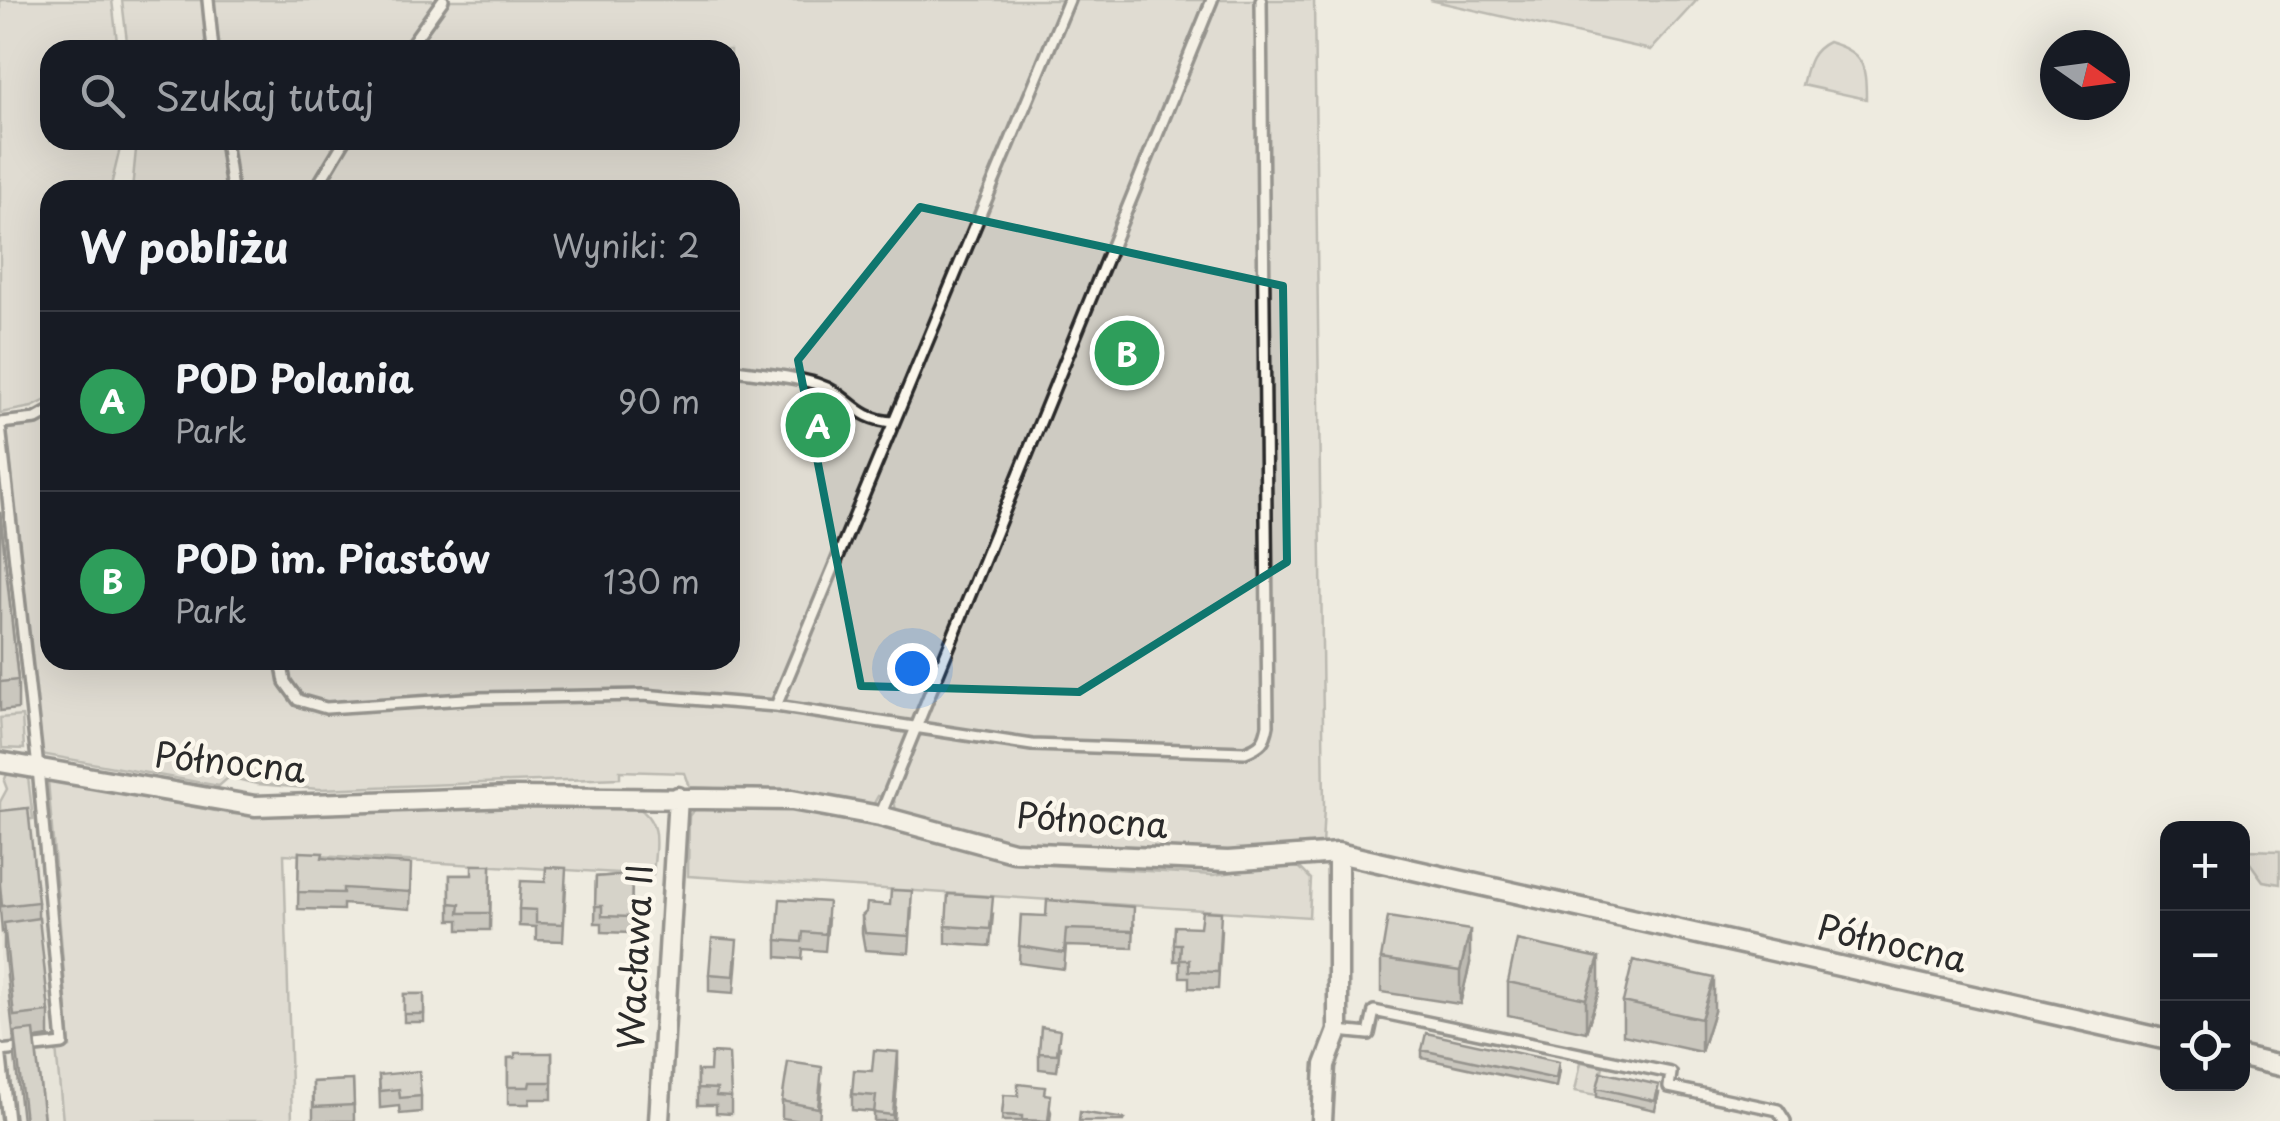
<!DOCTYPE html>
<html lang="pl">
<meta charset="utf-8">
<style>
body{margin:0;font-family:"Playpen Sans",sans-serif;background:#20242c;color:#f1f3f6}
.controls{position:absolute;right:30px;bottom:30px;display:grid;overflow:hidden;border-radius:20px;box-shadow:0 10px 40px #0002}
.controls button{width:90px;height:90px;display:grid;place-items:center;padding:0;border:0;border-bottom:2px solid #363941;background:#171b24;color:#f1f3f6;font:50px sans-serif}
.compass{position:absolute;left:2040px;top:30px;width:90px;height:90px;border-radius:50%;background:#171b24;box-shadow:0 10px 40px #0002;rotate:104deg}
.you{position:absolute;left:912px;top:668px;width:35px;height:35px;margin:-25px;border:8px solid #fff;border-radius:50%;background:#1a73e8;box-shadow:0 0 0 15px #1a73e833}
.badge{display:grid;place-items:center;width:65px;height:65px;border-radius:50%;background:#b45309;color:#fff;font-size:32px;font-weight:700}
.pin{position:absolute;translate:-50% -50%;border:5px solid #fff;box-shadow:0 2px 10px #0006}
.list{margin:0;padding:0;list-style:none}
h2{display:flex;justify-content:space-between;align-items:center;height:130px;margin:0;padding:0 40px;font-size:42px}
h2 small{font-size:32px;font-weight:400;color:#9ea1a6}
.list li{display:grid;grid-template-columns:65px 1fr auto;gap:30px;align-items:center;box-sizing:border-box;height:180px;padding:0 40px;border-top:2px solid #363941}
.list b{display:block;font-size:38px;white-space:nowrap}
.list p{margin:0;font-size:32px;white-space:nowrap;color:#9ea1a6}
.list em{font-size:32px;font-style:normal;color:#9ea1a6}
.icon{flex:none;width:55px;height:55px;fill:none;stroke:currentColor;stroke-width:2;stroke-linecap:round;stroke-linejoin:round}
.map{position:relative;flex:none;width:2280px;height:1121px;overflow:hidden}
.search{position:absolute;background:#171b24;box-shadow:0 10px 40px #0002;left:40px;top:40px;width:700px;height:110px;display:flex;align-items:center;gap:25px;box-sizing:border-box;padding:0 35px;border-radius:30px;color:#9ea1a6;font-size:38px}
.panel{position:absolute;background:#171b24;box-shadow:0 10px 40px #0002;left:40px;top:180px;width:700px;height:490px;border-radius:30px}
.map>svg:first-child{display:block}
.built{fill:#dedbd1}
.green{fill:#cecbc2;stroke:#7c7b76;stroke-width:2.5}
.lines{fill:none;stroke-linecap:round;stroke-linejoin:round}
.service-casing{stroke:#2b2b2b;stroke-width:16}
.minor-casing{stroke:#2b2b2b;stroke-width:25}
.service{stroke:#fbf7ec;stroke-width:9}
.minor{stroke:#fbf7ec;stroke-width:18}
.wall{fill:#9e9c96;stroke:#2b2b2b;stroke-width:2.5}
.shaded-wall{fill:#817f7a;stroke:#2b2b2b;stroke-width:2.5}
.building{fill:#b8b5ae;stroke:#2b2b2b;stroke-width:2.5}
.marked{fill:none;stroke:#0f766e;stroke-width:8;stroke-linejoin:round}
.labels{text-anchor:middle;stroke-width:9;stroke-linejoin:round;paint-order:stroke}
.street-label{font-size:35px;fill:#2b2b2b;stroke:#fbf7ec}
</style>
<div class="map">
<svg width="2280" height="1121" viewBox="0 0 2280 1121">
<rect width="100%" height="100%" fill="#eeebe0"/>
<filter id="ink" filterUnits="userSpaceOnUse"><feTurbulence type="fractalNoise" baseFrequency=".01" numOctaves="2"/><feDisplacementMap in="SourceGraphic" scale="20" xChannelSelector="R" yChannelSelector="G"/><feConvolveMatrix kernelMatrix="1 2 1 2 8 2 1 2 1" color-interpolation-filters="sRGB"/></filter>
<g filter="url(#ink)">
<!-- built -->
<path class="built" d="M 0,472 L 22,716 L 0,718 Z
M 33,819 L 55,1041 L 5,1047 L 0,997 L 0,823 Z
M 56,1048 L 63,1121 L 13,1121 L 7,1054 Z"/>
<!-- green -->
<path class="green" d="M 0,0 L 112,0 L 118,50 L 50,50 L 50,140 L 122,140 L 110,190 L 50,190 L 50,398 L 32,407 L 0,413 Z
M 122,0 L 1314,0 L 1324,807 L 1322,846 L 1217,855 L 1020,844 L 896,812 L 894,799 L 878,796 L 873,805 L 788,792 L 690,787 L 685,773 L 620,771 L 620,778 L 319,789 L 257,784 L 229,777 L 219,786 L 41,754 L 7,429 L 37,425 L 50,419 L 50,660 L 730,660 L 730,190 L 132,190 L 137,140 L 730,140 L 730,50 L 128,50 Z
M 1430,0 L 1697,0 L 1651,50 Z
M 1828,42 C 1863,52 1866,64 1866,99 L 1802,85 C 1807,66 1809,51 1828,42 Z
M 22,716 L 24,749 L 2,748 L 0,718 Z
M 8,772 L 22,773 L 28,777 L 33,819 L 0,823 L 0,802 L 7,789 L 4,781 Z
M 48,780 L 232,814 L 283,816 L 519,806 L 635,806 C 663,821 655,847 653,875 L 284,854 L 292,1121 L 63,1121 L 56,1048 L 70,1047 Z
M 696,807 L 797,811 L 877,827 L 1016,863 L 1213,875 L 1283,865 L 1300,868 L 1311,879 L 1309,917 L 688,876 L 689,816 Z
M 2248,850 L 2280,851 L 2280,884 L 2263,881 L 2245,856 Z
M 1581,1062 L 1603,1066 L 1597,1095 L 1575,1091 Z"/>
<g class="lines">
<defs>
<path id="service" d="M 208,0 L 213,50
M 407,50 L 443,0
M 225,140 L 232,190
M 315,190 L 345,140
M 730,369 C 758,374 790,375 817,384 C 851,395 854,420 894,422 L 1069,0
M 0,423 L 36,419 L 50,411
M 0,426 L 38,768 L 63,1044 L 0,1051
M 281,660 L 285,682 L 298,700 L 326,708 L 480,698 L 643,695 L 776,706 L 894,422
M 776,706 L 1032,745 L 1245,752 C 1261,746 1265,742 1268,725 L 1261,0
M 880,816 L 1212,0
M 1338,1031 L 1369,1034 L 1374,1011 L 1671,1073 L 1669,1087 L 1778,1110 L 1785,1121
M 0,1049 L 8,1121"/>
<path id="minor" d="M 0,762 L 255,806 L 513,797 L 792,800 L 880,816 L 1013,852 L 1228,861 L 1338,853 L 2168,1040
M 2242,1057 L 2280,1066
M 659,1121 L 678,797
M 1322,1121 L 1325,1065 L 1338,1031 L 1338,853"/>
</defs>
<!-- service casing -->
<use href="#service" class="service-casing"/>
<!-- minor casing -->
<use href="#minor" class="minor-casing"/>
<!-- service -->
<use href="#service" class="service"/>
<!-- minor -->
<use href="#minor" class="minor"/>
</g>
<!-- wall -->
<path class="wall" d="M 0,512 L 18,680 L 18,709 L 0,711 Z
M 0,811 L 38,902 L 38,918 L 49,1012 L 49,1037 L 35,1039 L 44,1121 L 22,1121 L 15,1057 L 15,1041 L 14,1041 L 4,948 L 4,931 L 2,932 L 0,910 Z
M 299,852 L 411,881 L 410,909 L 343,904 L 343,910 L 298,909 Z
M 491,865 L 490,930 L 459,930 L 459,920 L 450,920 L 450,875 L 472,875 Z
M 632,874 L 631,933 L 602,932 L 602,923 L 595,923 L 596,877 Z
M 566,885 L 563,941 L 536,940 L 536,927 L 519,926 L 519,909 Z
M 912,908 L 909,953 L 865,950 L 862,933 L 862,916 Z
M 993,914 L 990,946 L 946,943 L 946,926 Z
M 1021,915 L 1134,924 L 1133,948 L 1066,946 L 1064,969 L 1019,963 Z
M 828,919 L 825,951 L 803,949 L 802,959 L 777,957 L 777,940 Z
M 1221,929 L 1218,989 L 1189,988 L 1189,977 L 1180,977 L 1180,961 L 1174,961 L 1174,944 Z
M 737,957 L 734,993 L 709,991 L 709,974 Z
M 1381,959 L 1470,963 L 1460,1004 L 1381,992 Z
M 1508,982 L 1599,991 L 1586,1032 L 1508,1015 Z
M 404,994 L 424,994 L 424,1022 L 404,1022 Z
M 1623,1002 L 1714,1011 L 1701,1052 L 1623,1035 Z
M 1060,1046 L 1057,1071 L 1039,1069 L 1039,1053 Z
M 1422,1050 L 1559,1071 L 1556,1087 L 1422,1058 Z
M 552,1053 L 552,1099 L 530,1099 L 529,1104 L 508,1104 L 508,1058 Z
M 898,1069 L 894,1121 L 874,1121 L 874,1112 L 852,1110 L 852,1094 L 872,1071 Z
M 698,1071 L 731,1097 L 731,1114 L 716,1113 L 716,1105 L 698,1105 Z
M 379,1075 L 421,1096 L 421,1112 L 400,1114 L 399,1106 L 380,1108 Z
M 353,1080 L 354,1121 L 313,1121 L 313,1082 Z
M 822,1084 L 819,1121 L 800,1121 L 782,1118 L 782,1101 Z
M 1597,1088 L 1659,1093 L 1655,1110 L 1597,1097 Z
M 1045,1094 L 1051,1112 L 1050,1121 L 1002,1121 L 1004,1095 L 1018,1096 Z"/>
<!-- shaded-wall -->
<path class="shaded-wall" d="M 1470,930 L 1470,963 L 1460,1004 L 1460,971 Z
M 1599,958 L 1599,991 L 1586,1032 L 1586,999 Z
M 1714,978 L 1714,1011 L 1701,1052 L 1701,1019 Z
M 898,1052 L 898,1069 L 893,1121 L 893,1115 Z"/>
<!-- building -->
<path class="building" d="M 0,512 L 18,680 L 0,682 Z
M 28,808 L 38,902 L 2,906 L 0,884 L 0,811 Z
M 299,852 L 323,853 L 322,858 L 344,860 L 411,864 L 410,892 L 343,888 L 343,893 L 298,892 Z
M 472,865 L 491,865 L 490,913 L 459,913 L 460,904 L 450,903 L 450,875 L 472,875 Z
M 546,867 L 566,868 L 563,924 L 536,923 L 536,910 L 519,909 L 521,881 L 545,882 Z
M 632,874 L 631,917 L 602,916 L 602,906 L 595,906 L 596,877 Z
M 891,890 L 912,891 L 909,936 L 865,933 L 862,916 L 866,912 L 867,903 L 890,905 Z
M 948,894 L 993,897 L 990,929 L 946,926 Z
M 780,899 L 828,902 L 825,934 L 803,932 L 802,942 L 777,940 Z
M 1047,900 L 1134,907 L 1133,931 L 1066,929 L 1064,953 L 1019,946 L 1021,915 L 1046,916 Z
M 1202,911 L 1221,912 L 1218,972 L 1189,971 L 1189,960 L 1180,960 L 1181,944 L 1174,944 L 1175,926 L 1200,927 Z
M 1388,917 L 1470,930 L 1460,971 L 1381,959 Z
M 39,918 L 49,1012 L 14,1016 L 4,923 Z
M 712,938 L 737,940 L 734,976 L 709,974 Z
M 1517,940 L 1599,958 L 1586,999 L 1508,982 Z
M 1633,960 L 1714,978 L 1701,1019 L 1623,1002 Z
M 404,994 L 424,994 L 424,1014 L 404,1014 Z
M 1041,1027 L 1060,1030 L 1057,1054 L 1039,1053 Z
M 34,1030 L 44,1121 L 25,1121 L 15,1032 Z
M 1426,1033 L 1559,1062 L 1556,1079 L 1422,1050 Z
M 874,1050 L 898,1052 L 893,1115 L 874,1113 L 876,1096 L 852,1094 L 854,1070 L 872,1071 Z
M 515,1053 L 552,1053 L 552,1082 L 530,1082 L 529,1087 L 508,1087 L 508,1058 L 515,1058 Z
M 711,1053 L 729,1054 L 731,1097 L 716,1096 L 717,1089 L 698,1088 L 698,1071 L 710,1071 Z
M 788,1062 L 822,1067 L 818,1108 L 782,1101 Z
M 419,1071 L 421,1096 L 400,1098 L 399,1089 L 380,1091 L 379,1075 Z
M 1601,1072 L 1659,1085 L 1655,1101 L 1597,1088 Z
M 353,1080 L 354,1105 L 314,1107 L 313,1082 Z
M 1018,1084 L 1045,1087 L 1044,1094 L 1051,1095 L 1048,1121 L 1022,1120 L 1022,1116 L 1002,1115 L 1004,1095 L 1018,1096 Z
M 1080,1112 L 1125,1119 L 1124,1121 L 1079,1121 Z"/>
</g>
<!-- marked area -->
<path d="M0 0H2280V1121H0ZM 920,207 L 1283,286 L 1287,562 L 1079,692 L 861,686 L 798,360 Z" fill="#eeebe0" fill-opacity=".55" fill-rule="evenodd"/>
<path class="marked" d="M 920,207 L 1283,286 L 1287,562 L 1079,692 L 861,686 L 798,360 Z"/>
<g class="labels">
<!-- street labels -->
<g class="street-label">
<text transform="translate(230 763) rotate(6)" y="12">Północna</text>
<text transform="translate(1092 821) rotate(4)" y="12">Północna</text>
<text transform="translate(1892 944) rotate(13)" y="12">Północna</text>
<text transform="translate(636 957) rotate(-87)" y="12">Wacława II</text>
</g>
</g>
</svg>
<div class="controls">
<button>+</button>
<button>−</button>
<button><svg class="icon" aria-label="locate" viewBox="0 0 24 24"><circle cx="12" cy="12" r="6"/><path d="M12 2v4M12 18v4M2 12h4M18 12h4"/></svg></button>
</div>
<svg class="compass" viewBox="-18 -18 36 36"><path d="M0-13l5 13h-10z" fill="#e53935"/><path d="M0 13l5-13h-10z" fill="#9ea1a6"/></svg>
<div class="you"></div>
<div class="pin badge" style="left:818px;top:425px;background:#2e9e5b">A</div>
<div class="pin badge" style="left:1127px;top:353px;background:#2e9e5b">B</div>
<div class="search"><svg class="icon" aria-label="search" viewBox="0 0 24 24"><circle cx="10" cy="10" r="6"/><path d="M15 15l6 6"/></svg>Szukaj tutaj</div>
<section class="panel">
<h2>W pobliżu<small>Wyniki: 2</small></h2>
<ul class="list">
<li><span class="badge" style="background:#2e9e5b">A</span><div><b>POD Polania</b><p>Park</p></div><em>90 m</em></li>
<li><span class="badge" style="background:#2e9e5b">B</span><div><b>POD im. Piastów</b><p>Park</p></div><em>130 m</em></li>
</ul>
</section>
</div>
